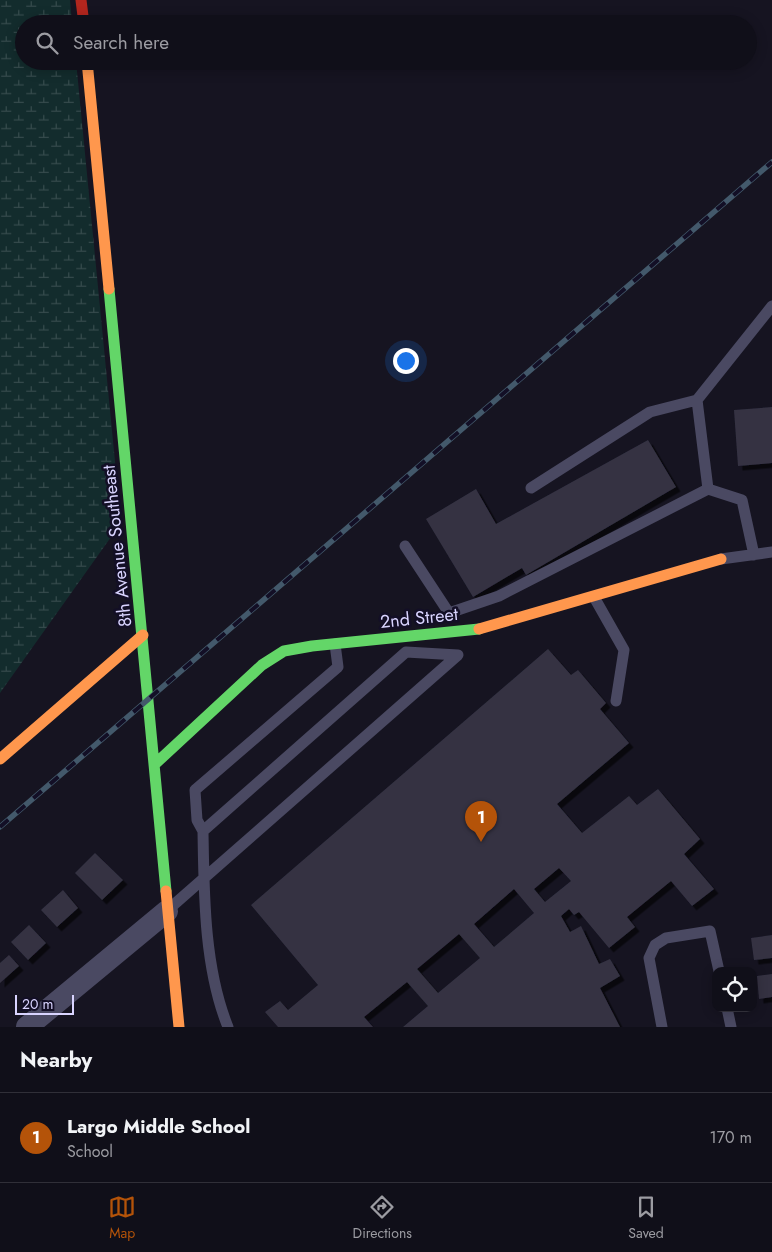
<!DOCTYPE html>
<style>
body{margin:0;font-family:Jost,sans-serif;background:#1e1d26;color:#f1f3f6}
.controls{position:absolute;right:15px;bottom:15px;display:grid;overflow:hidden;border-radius:10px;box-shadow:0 2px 12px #0003}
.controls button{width:45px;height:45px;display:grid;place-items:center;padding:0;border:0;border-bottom:1px solid #302f38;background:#100f19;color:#f1f3f6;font:25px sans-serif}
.scale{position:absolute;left:15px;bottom:12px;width:59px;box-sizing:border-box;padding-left:5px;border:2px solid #d9d4ff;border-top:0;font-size:14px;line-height:18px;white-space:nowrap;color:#d9d4ff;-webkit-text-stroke:4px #130f26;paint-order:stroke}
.you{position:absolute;left:405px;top:360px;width:18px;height:18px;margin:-12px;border:4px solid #fff;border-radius:50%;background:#1a73e8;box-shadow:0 0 0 8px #1a73e833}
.badge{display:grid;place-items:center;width:32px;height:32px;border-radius:50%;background:#b45309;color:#fff;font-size:16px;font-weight:700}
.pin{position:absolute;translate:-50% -41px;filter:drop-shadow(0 1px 2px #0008)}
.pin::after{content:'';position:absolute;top:26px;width:18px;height:15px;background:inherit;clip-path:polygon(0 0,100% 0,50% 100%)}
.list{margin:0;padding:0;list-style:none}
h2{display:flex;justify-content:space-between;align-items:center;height:65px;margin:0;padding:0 20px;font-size:21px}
h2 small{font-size:16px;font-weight:400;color:#9c9ca2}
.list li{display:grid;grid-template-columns:32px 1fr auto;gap:15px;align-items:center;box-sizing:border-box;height:90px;padding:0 20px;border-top:1px solid #302f38}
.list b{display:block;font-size:19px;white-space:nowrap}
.list p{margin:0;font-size:16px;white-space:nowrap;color:#9c9ca2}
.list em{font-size:16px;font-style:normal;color:#9c9ca2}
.icon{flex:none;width:28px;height:28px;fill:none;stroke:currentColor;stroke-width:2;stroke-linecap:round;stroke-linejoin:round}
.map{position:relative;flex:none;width:772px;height:1027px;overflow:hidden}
.search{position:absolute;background:#100f19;box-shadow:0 2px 12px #0003;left:15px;right:15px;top:15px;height:55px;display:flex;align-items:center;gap:12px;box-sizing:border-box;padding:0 18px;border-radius:28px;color:#9c9ca2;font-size:19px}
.sheet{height:155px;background:#100f19}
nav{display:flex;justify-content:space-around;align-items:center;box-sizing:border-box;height:70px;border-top:1px solid #302f38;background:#100f19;font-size:14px;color:#9c9ca2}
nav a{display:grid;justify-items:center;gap:2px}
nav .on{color:#b45309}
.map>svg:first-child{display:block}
.wetland{fill:url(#wetland-marsh)}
.building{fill:#343243;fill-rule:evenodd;filter:url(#shadow)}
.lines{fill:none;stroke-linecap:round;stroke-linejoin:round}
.lane{stroke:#4a4962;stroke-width:11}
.street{stroke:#4a4962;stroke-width:22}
.fast{stroke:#63d668;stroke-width:11}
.slow{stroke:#ff974d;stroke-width:11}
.jam{stroke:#b3261e;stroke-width:11}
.rail-casing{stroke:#43596b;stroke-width:5.5}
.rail{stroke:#130f26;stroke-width:4;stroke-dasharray:11;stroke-linecap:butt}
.labels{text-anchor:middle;stroke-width:5;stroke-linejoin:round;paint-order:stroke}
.street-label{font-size:18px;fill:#d9d4ff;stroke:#130f26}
</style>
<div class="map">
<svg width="772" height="1027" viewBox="0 0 772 1027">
<defs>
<pattern id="wetland-marsh" width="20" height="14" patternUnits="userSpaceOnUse" patternTransform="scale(1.25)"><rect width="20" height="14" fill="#132c2d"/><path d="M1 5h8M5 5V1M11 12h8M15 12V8" fill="none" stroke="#354a4c"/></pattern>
<filter id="shadow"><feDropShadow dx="4.5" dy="4.5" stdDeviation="0" flood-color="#0009"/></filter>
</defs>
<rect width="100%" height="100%" fill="#161421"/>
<!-- wetland -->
<path class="wetland" d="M 0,0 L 70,0 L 72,24 L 24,24 L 24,61 L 76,61 L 121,523 L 0,693 Z"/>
<!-- building -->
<path class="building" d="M 772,407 L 772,463 L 738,466 L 734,410 Z
M 648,440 L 676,487 L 526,575 L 522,568 L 473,597 L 426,519 L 476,489 L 496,524 Z
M 548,649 L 571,675 L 578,670 L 606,703 L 600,709 L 629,743 L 557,804 L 582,833 L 629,796 L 637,805 L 658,789 L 700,839 L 684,854 L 714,889 L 692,906 L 671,881 L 627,917 L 635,927 L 609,948 L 579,912 L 574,915 L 569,909 L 561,916 L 570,932 L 581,926 L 599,964 L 610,959 L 620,976 L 600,988 L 620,1027 L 403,1027 L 428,1006 L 407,982 L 364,1017 L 373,1027 L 278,1027 L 265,1012 L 280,1001 L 288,1010 L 318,985 L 251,905 ZM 559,868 L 571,881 L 545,902 L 534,889 ZM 514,889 L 534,913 L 494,947 L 474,924 ZM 459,934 L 480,958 L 438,993 L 417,969 Z
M 95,853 L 123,880 L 102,900 L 75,873 Z
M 63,890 L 78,908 L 57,927 L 41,910 Z
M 29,925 L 46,943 L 28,960 L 11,942 Z
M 772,935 L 772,958 L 754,960 L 751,938 Z
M 9,955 L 19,966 L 0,983 L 0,963 Z
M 772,974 L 772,997 L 759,999 L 757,976 Z"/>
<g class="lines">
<!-- lane -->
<path class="lane" d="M 531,488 L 650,412 L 697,400
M 405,546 L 449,613 L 499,596 L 708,489
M 754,555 L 742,500 L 708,489 L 697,400 L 772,306
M 721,559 L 772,552
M 594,597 L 624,650 L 616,701
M 203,831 C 204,894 204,968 228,1027
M 170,908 L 458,655 L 406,652 L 203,831 L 197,820 L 195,790 L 338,667 L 335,644
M 727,1008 L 731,1027
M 662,1027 L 649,958 L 655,945 L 666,938 L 710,931 L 719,971"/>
<!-- street -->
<path class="street" d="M 27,1027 L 167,911"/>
<!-- fast -->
<path class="fast" d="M 109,289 L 166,891
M 154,765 L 262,665 L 284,651 L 312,646 L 479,629"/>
<!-- slow -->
<path class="slow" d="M 87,61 L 109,289
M 479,629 L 721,559
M 0,759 L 143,635
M 166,891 L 179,1027"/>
<!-- jam -->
<path class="jam" d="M 81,0 L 84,24"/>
<defs>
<path id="rail" d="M 0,827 L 772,162"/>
</defs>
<!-- rail casing -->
<use href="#rail" class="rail-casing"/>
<!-- rail -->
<use href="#rail" class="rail"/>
</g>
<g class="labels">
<!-- street labels -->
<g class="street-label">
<text transform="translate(117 546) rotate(-96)" y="6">8th Avenue Southeast</text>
<text transform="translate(419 618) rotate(-6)" y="6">2nd Street</text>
</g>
</g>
</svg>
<div class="controls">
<button><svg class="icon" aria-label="locate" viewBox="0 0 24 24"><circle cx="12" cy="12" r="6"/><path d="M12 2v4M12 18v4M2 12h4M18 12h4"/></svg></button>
</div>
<div class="scale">20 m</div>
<div class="you"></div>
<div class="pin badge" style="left:481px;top:842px">1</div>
<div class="search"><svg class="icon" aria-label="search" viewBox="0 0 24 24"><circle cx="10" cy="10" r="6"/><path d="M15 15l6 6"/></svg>Search here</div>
</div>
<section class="sheet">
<h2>Nearby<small></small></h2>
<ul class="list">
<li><span class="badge">1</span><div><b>Largo Middle School</b><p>School</p></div><em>170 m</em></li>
</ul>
</section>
<nav>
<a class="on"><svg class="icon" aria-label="map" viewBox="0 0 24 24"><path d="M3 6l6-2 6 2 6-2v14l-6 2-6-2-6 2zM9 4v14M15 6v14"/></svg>Map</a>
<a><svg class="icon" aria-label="directions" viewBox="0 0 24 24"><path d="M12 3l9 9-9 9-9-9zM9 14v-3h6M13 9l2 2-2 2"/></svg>Directions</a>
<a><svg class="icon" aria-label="saved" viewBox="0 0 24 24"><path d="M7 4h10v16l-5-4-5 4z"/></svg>Saved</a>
</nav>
